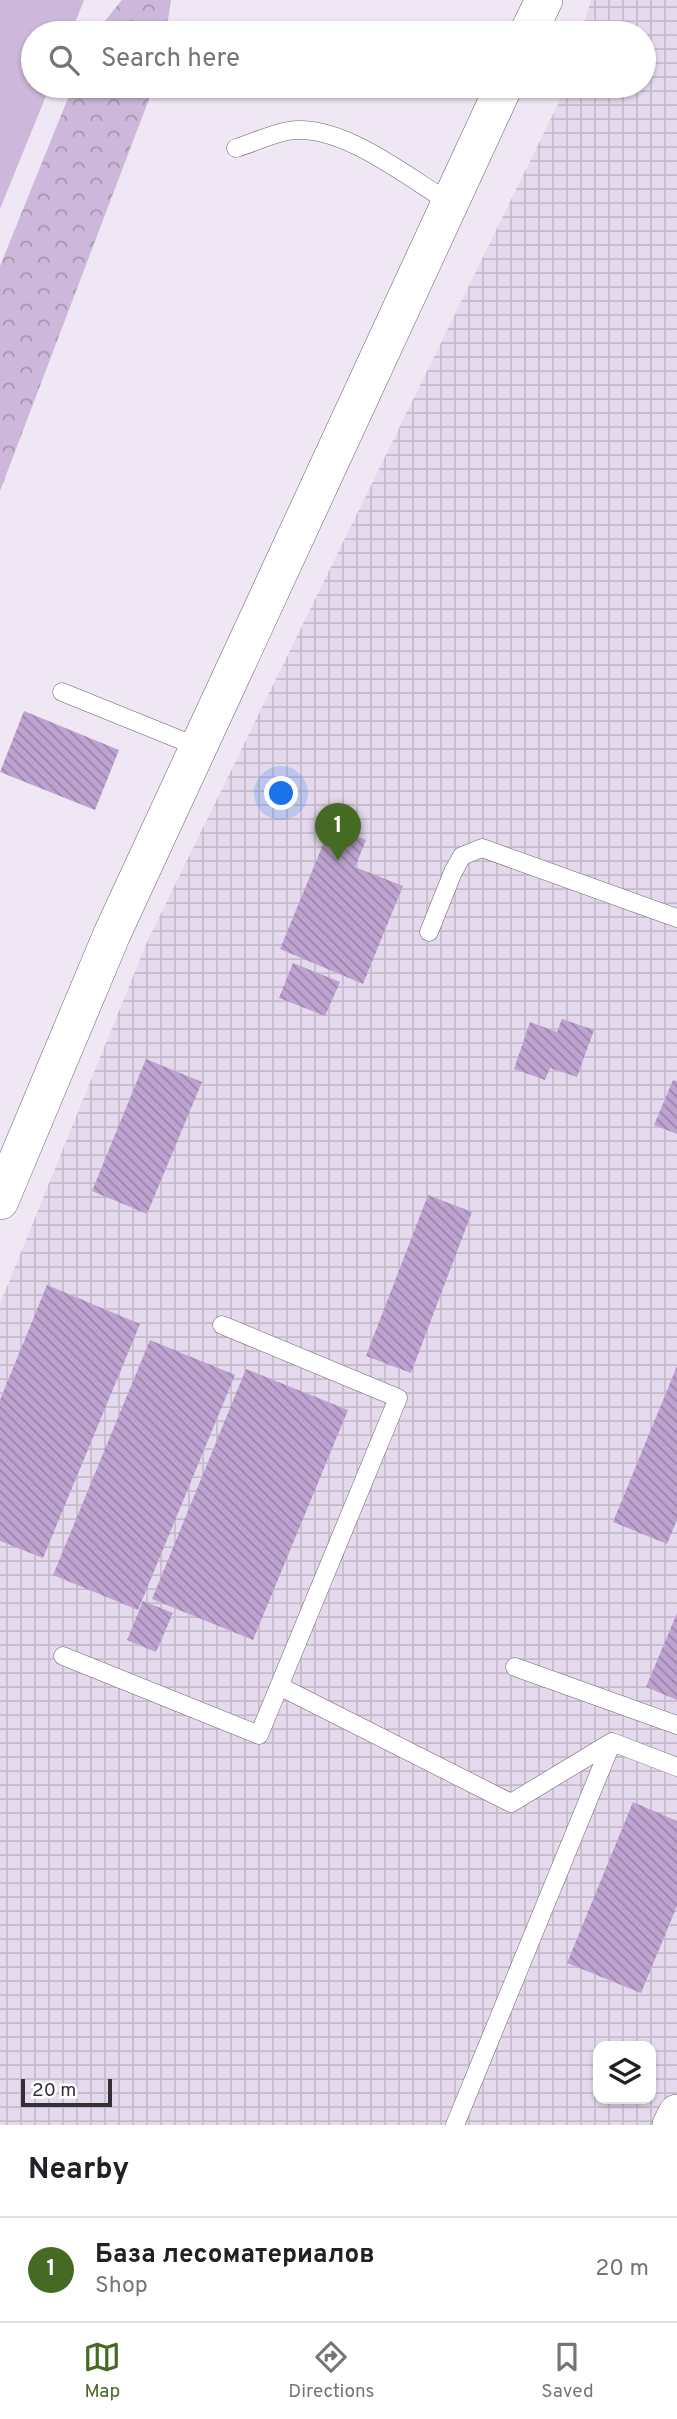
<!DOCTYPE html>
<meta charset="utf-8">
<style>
body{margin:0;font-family:Overpass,sans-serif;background:#f6f6f6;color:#202124}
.controls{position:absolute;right:21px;bottom:21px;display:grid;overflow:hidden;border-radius:14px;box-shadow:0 2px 5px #0004}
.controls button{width:63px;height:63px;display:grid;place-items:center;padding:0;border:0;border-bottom:2px solid #e0e0e0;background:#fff;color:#202124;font:35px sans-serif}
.scale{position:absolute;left:21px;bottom:18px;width:91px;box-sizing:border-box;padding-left:7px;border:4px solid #333035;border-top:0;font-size:19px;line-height:24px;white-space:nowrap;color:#333035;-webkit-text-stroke:5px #fff;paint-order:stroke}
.you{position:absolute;left:282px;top:794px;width:24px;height:24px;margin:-18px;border:5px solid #fff;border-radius:50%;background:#1a73e8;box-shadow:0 0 0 10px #1a73e833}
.badge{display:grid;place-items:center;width:46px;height:46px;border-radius:50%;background:#456a23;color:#fff;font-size:23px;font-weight:700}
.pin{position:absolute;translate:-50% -58px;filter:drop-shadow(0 2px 4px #0008)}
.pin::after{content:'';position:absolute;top:37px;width:24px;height:21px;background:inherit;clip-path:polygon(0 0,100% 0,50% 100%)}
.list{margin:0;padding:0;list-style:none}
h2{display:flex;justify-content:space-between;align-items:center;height:91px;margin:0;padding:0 28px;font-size:30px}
h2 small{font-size:23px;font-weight:400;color:#757577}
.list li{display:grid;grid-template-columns:46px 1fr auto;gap:21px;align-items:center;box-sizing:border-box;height:105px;padding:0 28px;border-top:2px solid #e0e0e0}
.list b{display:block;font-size:26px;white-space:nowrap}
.list p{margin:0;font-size:23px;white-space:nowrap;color:#757577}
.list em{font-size:23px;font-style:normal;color:#757577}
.icon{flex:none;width:38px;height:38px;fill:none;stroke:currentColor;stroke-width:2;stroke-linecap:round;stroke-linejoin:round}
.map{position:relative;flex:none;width:677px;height:2125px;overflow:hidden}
.search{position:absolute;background:#fff;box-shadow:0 2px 5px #0004;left:21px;right:21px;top:21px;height:77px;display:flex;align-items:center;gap:18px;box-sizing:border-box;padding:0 24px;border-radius:38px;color:#757577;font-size:26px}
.sheet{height:196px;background:#fff}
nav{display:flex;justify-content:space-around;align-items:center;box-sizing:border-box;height:98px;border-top:2px solid #e0e0e0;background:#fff;font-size:19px;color:#757577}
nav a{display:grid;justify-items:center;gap:4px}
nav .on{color:#456a23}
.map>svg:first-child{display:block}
.industrial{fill:url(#industrial-grid);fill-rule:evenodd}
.grass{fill:#cdb7da}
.forest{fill:url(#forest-crowns)}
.building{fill:url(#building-back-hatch)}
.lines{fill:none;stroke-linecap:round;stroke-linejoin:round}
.service-casing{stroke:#68626d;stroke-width:19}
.minor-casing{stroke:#68626d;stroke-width:38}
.service{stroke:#fff;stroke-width:18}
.minor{stroke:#fff;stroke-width:37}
</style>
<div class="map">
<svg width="677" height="2125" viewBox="0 0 677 2125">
<defs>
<pattern id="industrial-grid" width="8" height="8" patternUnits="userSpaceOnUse" patternTransform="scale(1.75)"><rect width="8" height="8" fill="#e5daed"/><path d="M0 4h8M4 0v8" fill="none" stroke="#c5bbcc"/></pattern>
<pattern id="forest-crowns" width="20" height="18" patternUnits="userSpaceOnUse" patternTransform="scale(1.75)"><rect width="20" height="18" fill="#cdb7da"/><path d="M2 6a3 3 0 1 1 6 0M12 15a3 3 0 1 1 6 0" fill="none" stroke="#a795b2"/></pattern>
<pattern id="building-back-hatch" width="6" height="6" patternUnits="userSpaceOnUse" patternTransform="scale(1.75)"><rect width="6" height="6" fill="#bea2cf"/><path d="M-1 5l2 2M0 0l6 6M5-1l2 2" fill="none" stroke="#9b84a9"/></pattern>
</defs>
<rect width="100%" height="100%" fill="#efe7f4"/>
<!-- industrial -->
<path class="industrial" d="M 591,0 L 677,0 L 677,2125 L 0,2125 L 0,1304 L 147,942 L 561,98 L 565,86 L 644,86 L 644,33 L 581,33 ZM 598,2046 L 651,2046 L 651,2099 L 598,2099 Z"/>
<!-- grass -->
<path class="grass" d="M 0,0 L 84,0 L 71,33 L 33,33 L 33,86 L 50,86 L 0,209 Z"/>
<!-- forest -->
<path class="forest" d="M 122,0 L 171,0 L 166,33 L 95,33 Z
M 73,86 L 154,86 L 0,491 L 0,266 Z"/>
<!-- building -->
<path class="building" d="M 229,86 L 265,86 L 233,97 Z
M 24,711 L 119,750 L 95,810 L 0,772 Z
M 331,825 L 366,840 L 355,867 L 403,886 L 363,984 L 280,949 Z
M 293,963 L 340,982 L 325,1016 L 279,998 Z
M 562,1019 L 594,1030 L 577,1077 L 550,1068 L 545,1080 L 514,1069 L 530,1022 L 557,1032 Z
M 146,1059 L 202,1082 L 147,1214 L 92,1191 Z
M 673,1080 L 677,1081 L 677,1134 L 654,1125 Z
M 428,1195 L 472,1212 L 411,1373 L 366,1356 Z
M 47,1285 L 140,1324 L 43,1558 L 0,1541 L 0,1400 Z
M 150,1340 L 235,1375 L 138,1610 L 53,1575 Z
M 677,1366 L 677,1520 L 667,1544 L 613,1522 Z
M 246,1369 L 348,1410 L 253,1640 L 152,1599 Z
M 143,1601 L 173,1613 L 156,1652 L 127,1640 Z
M 677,1613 L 677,1700 L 646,1687 Z
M 633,1802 L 677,1821 L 677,1906 L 641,1993 L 567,1963 Z"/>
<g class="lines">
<defs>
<path id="service" d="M 236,148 C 253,143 271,134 288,131 C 340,122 408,177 450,203
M 62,692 L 198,747
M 429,932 L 453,872 L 462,856 L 482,848 L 677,918
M 63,1656 L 259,1735 L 398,1398 L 222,1325
M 515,1667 L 677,1725
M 279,1686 L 511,1803 L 612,1742 L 677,1767
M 455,2125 L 612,1742"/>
<path id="minor" d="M 528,33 L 544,0
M 0,1201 L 112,934 L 504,86
M 671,2125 L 677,2113"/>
</defs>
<!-- service casing -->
<use href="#service" class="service-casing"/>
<!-- minor casing -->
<use href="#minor" class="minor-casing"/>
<!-- service -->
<use href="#service" class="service"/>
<!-- minor -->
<use href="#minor" class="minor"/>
</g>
</svg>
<div class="controls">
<button><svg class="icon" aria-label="layers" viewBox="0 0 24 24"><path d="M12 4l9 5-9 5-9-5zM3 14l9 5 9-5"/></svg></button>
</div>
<div class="scale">20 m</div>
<div class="you"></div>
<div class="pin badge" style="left:338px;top:861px">1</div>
<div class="search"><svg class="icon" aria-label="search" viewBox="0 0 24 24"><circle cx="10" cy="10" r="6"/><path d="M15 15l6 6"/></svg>Search here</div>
</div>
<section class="sheet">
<h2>Nearby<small></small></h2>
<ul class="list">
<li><span class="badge">1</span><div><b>База лесоматериалов</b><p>Shop</p></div><em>20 m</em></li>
</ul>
</section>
<nav>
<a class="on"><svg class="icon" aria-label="map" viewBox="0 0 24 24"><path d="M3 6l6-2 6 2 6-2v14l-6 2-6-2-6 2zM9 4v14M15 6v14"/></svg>Map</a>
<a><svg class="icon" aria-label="directions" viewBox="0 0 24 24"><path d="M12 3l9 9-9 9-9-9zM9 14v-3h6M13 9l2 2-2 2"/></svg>Directions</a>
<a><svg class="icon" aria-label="saved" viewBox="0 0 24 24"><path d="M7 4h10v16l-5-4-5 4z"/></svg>Saved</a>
</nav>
